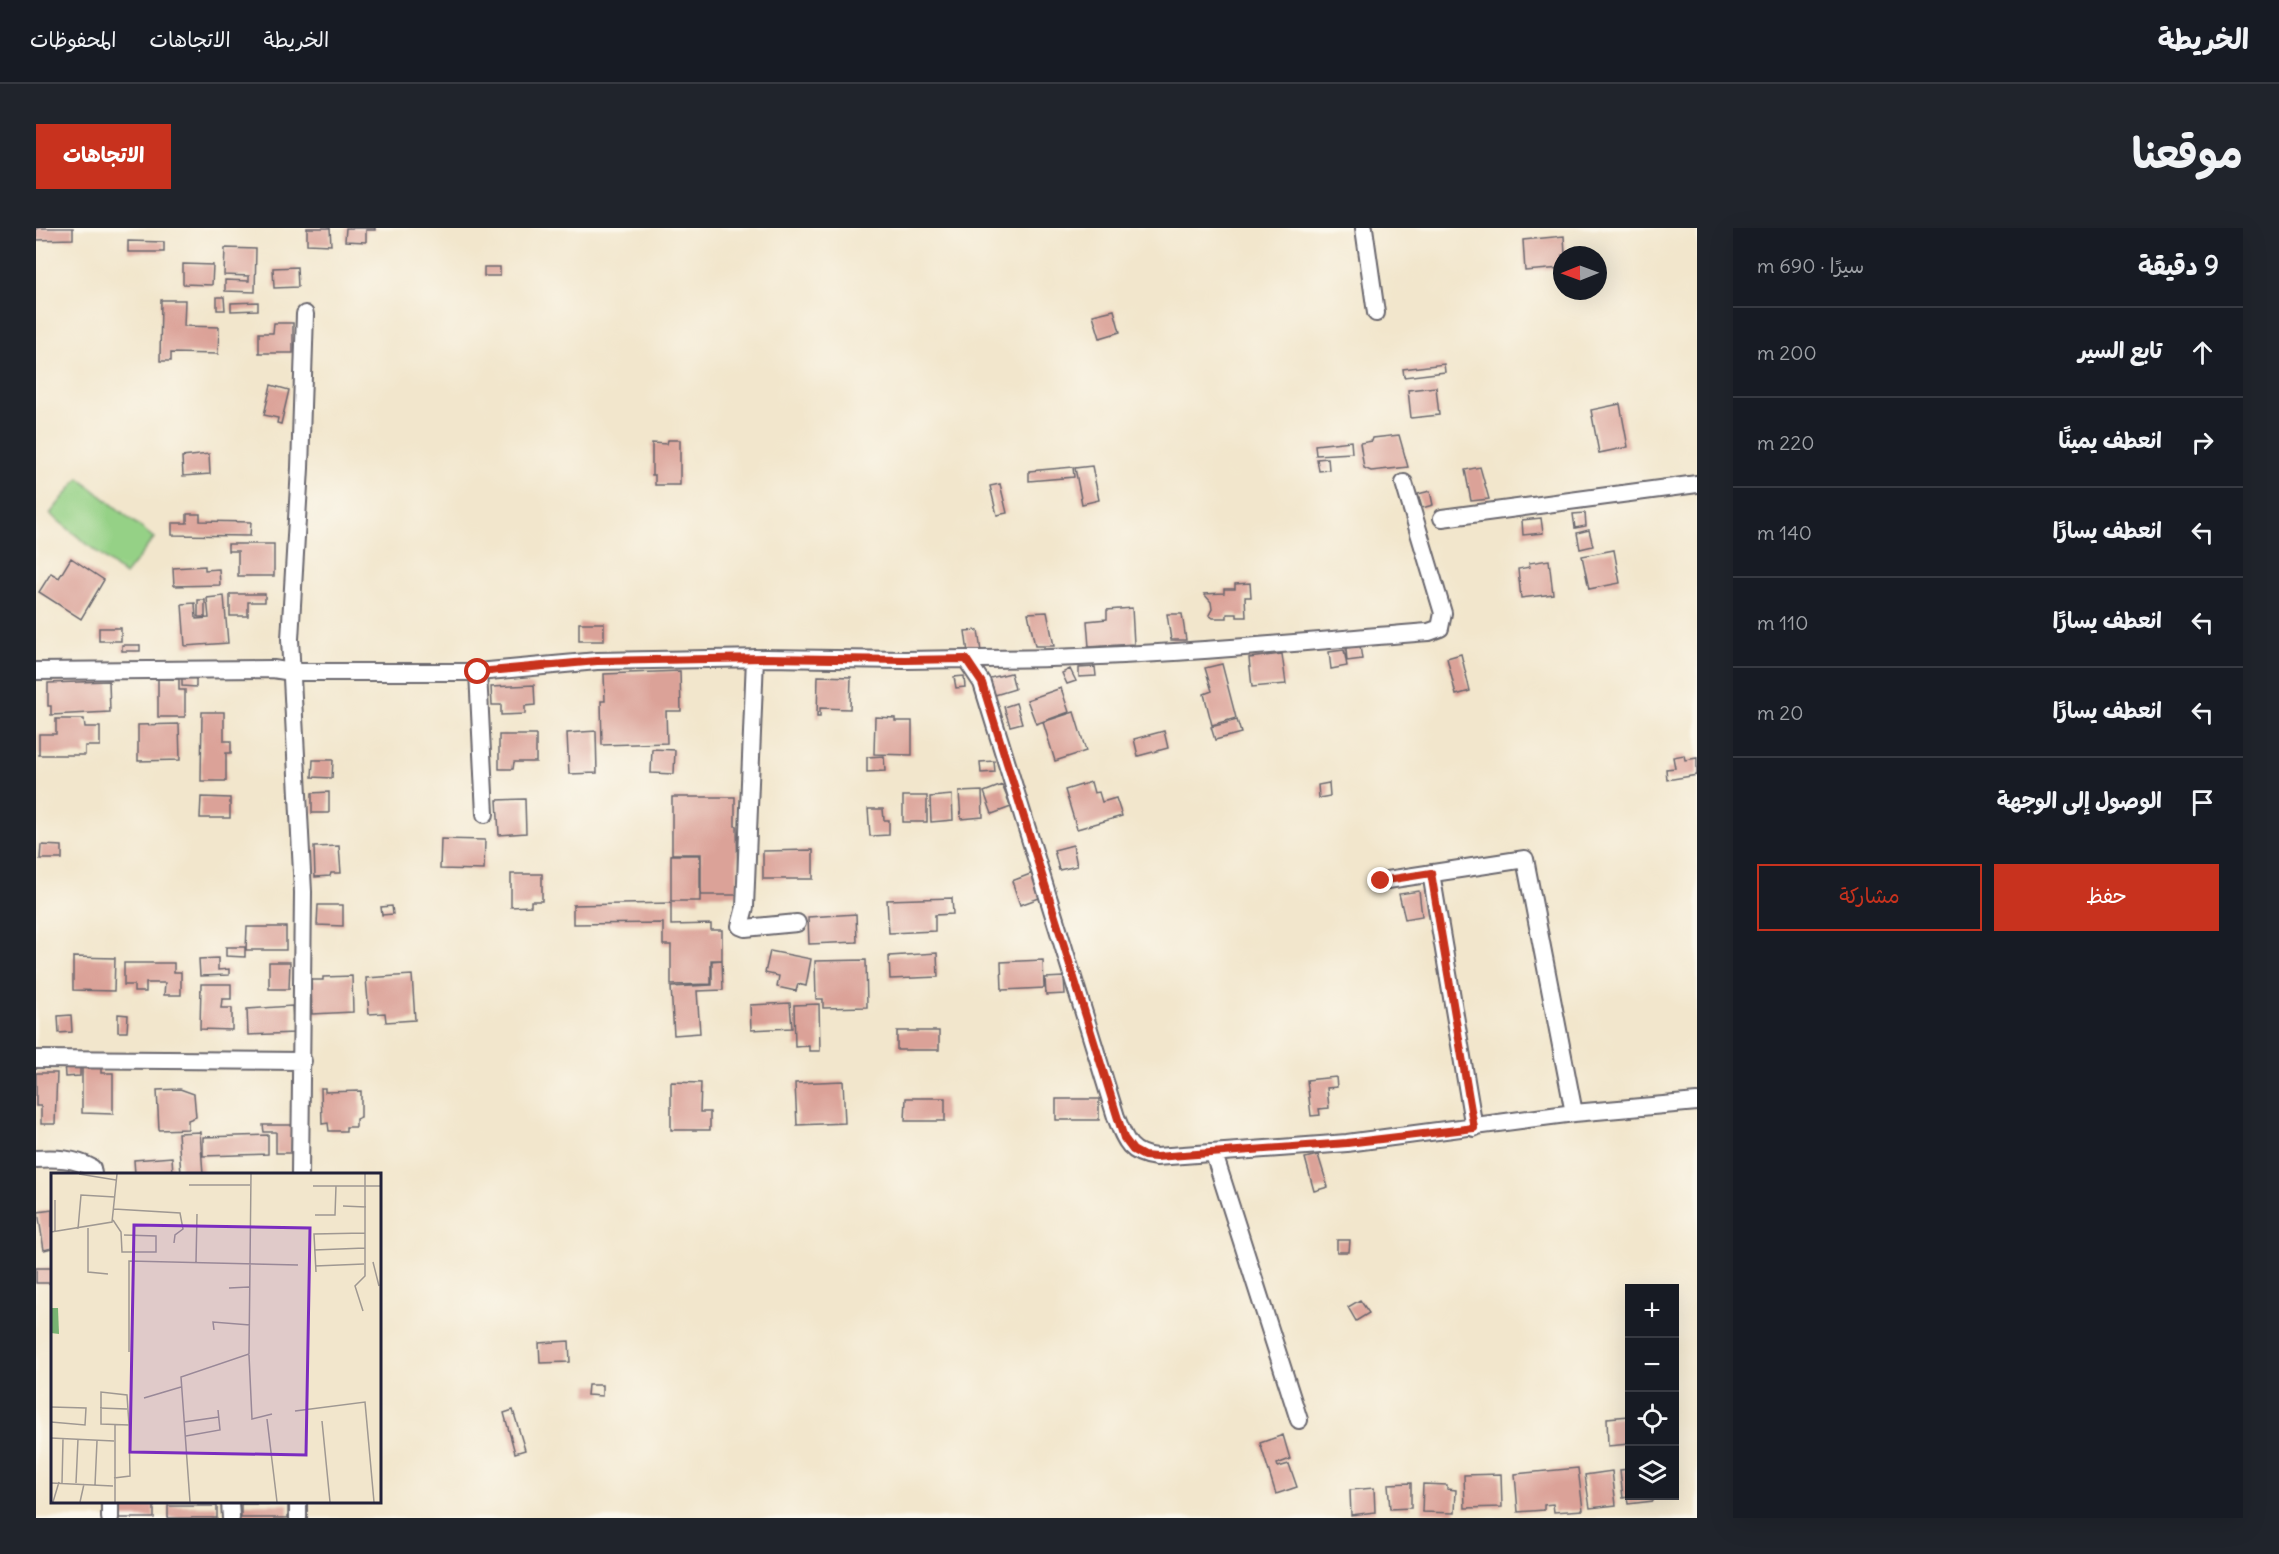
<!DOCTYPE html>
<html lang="ar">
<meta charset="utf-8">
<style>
body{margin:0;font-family:Delius,"Playpen Sans Arabic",sans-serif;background:#20242c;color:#f1f3f6;direction:rtl}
.controls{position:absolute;right:18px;bottom:18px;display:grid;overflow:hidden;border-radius:0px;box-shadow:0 6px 24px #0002}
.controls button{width:54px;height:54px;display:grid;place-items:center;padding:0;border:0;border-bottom:2px solid #363941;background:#171b24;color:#f1f3f6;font:30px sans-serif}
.compass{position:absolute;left:1517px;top:18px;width:54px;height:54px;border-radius:50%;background:#171b24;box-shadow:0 6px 24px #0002;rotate:269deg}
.stop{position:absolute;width:18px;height:18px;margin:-14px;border:4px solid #c8321e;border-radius:50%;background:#fff}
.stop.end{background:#c8321e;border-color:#fff;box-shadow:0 2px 6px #0008}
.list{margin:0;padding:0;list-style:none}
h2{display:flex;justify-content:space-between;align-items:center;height:78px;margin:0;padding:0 24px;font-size:26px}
h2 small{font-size:20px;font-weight:400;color:#9ea1a6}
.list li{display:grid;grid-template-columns:39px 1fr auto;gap:18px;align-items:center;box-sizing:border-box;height:90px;padding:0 24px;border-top:2px solid #363941}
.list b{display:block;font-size:22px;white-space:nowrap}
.list em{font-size:20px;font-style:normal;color:#9ea1a6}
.actions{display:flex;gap:12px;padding:18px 24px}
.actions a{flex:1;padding:14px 0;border:2px solid #c8321e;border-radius:0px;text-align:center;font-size:21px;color:#c8321e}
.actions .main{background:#c8321e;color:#fff}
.icon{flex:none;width:33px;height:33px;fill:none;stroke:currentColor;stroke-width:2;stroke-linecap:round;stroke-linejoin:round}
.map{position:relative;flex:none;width:1661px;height:1290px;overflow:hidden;direction:ltr;border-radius:0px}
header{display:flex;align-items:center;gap:36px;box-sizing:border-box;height:84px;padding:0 30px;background:#171b24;border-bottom:2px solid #363941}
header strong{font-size:28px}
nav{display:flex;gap:33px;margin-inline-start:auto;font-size:21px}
.intro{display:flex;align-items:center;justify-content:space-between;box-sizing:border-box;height:144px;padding:0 36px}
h1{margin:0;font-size:42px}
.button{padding:15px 27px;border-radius:0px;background:#c8321e;color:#fff;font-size:21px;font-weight:700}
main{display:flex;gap:36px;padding:0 36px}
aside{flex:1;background:#171b24;border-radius:0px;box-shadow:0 6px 24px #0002}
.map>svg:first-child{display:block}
.green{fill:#95d186;stroke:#5c7a60;stroke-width:1.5}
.building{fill:#dba298}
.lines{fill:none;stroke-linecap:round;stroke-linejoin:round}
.minor-casing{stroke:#6b676e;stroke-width:20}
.minor{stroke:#fff;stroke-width:16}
.route{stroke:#c8321e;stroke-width:8}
.inset-road{fill:none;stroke:#9f9892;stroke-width:1.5}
.view{fill:#7b2cbf;fill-opacity:0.15;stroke:#7b2cbf;stroke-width:3}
.inset-edge{fill:none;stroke:#22223b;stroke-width:3}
</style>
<header>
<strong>الخريطة</strong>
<nav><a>الخريطة</a><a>الاتجاهات</a><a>المحفوظات</a></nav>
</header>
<div class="intro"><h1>موقعنا</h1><a class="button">الاتجاهات</a></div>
<main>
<aside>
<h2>9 دقيقة<small>سيرًا · 690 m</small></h2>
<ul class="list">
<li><svg class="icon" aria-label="ahead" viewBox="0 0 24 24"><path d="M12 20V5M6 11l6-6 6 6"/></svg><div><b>تابع السير</b></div><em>200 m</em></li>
<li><svg class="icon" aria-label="right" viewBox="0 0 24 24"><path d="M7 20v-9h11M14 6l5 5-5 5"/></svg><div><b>انعطف يمينًا</b></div><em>220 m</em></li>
<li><svg class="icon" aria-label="left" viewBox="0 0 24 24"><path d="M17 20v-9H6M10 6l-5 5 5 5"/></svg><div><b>انعطف يسارًا</b></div><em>140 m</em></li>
<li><svg class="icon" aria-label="left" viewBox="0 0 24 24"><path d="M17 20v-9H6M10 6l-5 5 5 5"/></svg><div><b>انعطف يسارًا</b></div><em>110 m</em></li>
<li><svg class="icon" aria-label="left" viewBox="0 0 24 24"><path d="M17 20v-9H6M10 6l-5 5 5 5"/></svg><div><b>انعطف يسارًا</b></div><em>20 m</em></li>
<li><svg class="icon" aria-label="arrive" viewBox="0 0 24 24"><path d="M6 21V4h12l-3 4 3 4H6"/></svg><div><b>الوصول إلى الوجهة</b></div></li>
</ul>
<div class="actions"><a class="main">حفظ</a><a>مشاركة</a></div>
</aside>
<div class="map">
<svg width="1661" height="1290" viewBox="0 0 1661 1290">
<rect width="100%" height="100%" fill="#fbf7ec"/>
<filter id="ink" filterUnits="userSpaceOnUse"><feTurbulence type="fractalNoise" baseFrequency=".0167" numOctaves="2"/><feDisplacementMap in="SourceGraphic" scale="12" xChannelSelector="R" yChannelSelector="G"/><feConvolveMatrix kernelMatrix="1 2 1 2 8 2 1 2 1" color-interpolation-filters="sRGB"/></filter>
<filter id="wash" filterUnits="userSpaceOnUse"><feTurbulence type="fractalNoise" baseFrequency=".008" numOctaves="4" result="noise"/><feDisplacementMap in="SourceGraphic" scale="24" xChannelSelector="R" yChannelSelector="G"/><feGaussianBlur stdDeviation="1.35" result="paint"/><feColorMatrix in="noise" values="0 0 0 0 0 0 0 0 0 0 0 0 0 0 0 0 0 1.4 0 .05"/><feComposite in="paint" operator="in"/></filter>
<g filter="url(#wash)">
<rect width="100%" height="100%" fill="#f2e6cc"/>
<!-- green -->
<path class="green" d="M 43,250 L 118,310 L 89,347 L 14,286 Z"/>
<g id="blocks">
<!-- building -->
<path class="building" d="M 0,0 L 37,0 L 37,11 L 0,12 Z
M 271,0 L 294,0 L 295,17 L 271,16 Z
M 310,0 L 339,0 L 339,2 L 330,2 L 330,14 L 309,13 Z
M 1528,8 L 1529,27 L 1526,27 L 1526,40 L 1489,43 L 1487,12 Z
M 92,13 L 128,14 L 128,24 L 92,24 Z
M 189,20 L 220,21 L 219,64 L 189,63 L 189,52 L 213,53 L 213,48 L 188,47 Z
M 147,36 L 177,37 L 176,57 L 147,56 Z
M 261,39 L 262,59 L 238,60 L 237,40 Z
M 448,39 L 464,39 L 464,48 L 448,48 Z
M 181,69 L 188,69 L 189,82 L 181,82 Z
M 125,72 L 149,72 L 148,98 L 183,99 L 182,126 L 135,125 L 135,133 L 124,133 Z
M 222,74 L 222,82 L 195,83 L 195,75 Z
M 1078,82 L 1084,104 L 1064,110 L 1057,87 Z
M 238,95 L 257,95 L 257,125 L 223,125 L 223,105 L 237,105 Z
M 1408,136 L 1409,144 L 1368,149 L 1367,141 Z
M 235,157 L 253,162 L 245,196 L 241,195 L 242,190 L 228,187 Z
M 1400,159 L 1403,187 L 1375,190 L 1372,162 Z
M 1584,176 L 1592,219 L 1563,225 L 1555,182 Z
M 1363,207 L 1372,239 L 1335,243 L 1328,240 L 1324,215 L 1336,213 L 1337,210 Z
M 632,212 L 644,212 L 644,257 L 619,257 L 619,247 L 616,247 L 616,215 L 631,216 Z
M 1315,213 L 1316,225 L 1280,227 L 1279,217 Z
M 173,226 L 174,246 L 147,248 L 146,229 Z
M 1292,230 L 1293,242 L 1283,243 L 1281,231 Z
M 1056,238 L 1063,272 L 1046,276 L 1039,240 Z
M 1037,239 L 1038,249 L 993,253 L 993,243 Z
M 1444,239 L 1453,271 L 1435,273 L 1429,242 Z
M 964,256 L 971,285 L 961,287 L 954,258 Z
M 1394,263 L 1397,277 L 1386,280 L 1382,266 Z
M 1549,285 L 1550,298 L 1539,300 L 1537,286 Z
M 151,286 L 164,286 L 164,293 L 215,294 L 214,308 L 136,307 L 136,295 L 151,295 Z
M 1505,290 L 1507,305 L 1487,307 L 1486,292 Z
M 1553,302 L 1557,318 L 1544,321 L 1541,305 Z
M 192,316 L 238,316 L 238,348 L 202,348 L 202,323 L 192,323 Z
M 1578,322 L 1584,355 L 1553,361 L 1546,328 Z
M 35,330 L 68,352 L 45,391 L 3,364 L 15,345 L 23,350 Z
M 1513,332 L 1517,366 L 1485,370 L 1482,341 L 1494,339 L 1493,335 Z
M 169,338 L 169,342 L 183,341 L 184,357 L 138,358 L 137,340 Z
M 1214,355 L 1215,369 L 1209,369 L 1210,389 L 1201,389 L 1201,386 L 1191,386 L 1191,390 L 1177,390 L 1173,387 L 1176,381 L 1175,374 L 1168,366 L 1188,365 L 1188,361 L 1199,361 L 1199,356 Z
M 194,366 L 229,366 L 229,374 L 212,374 L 212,388 L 194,388 Z
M 188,368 L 192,415 L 149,418 L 146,376 L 159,375 L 160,391 L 173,390 L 171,370 Z
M 162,372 L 169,372 L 169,389 L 162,389 Z
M 1096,380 L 1098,416 L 1053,419 L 1051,393 L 1071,391 L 1071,382 Z
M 1011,384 L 1018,418 L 999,418 L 992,385 Z
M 1131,386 L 1146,386 L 1150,412 L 1135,412 Z
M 543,395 L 568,395 L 568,413 L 543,413 Z
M 63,400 L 85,400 L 85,413 L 63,413 Z
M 942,402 L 945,424 L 932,425 L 929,403 Z
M 86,417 L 104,417 L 104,423 L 86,423 Z
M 1324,418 L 1326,431 L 1311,433 L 1310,420 Z
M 1308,422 L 1311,438 L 1295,441 L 1293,424 Z
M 1246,426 L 1250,456 L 1216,459 L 1213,430 Z
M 1425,426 L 1434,463 L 1420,467 L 1411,430 Z
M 1186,436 L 1200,490 L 1176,497 L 1168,466 L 1176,463 L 1169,440 Z
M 1059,439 L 1060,448 L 1043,449 L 1043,440 Z
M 1034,441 L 1040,453 L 1031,456 L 1026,445 Z
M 644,443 L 645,483 L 630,483 L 631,515 L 566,517 L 565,473 L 569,473 L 568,446 Z
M 146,445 L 160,445 L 160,459 L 146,458 Z
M 975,445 L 979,461 L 959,467 L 954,450 Z
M 782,448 L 815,449 L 814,481 L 784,480 L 784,489 L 781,489 Z
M 928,448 L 929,459 L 920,460 L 918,449 Z
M 122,451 L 143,451 L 143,462 L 149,462 L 149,489 L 122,489 Z
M 73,453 L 74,484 L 15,487 L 15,478 L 12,478 L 12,455 Z
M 498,457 L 499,477 L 489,478 L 489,486 L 465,487 L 465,477 L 456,477 L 455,459 Z
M 1025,460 L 1033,484 L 1000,496 L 991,472 Z
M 980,475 L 986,495 L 974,498 L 968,479 Z
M 166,484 L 188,484 L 188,513 L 195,513 L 195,525 L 190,525 L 190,553 L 165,553 Z
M 1038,484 L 1050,523 L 1019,533 L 1007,494 Z
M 839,489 L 859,490 L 859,493 L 876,493 L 876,527 L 838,526 Z
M 20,491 L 48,491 L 49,499 L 64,499 L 64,518 L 49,518 L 49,527 L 3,527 L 3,506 L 20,506 Z
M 1201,492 L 1205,505 L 1179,512 L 1175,499 Z
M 143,496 L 144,532 L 102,533 L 102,497 Z
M 560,503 L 561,545 L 533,546 L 531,505 Z
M 1128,503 L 1132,520 L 1102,528 L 1098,511 Z
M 463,507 L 500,507 L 500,534 L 478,534 L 477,541 L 463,541 Z
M 616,521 L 639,522 L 638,546 L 615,545 Z
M 1648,527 L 1649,532 L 1661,530 L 1661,547 L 1631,552 L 1630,541 L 1639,540 L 1637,529 Z
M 848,528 L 849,543 L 831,544 L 831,529 Z
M 277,532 L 297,532 L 296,550 L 276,549 Z
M 958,533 L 959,544 L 945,545 L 944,534 Z
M 1055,554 L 1058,565 L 1063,564 L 1066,574 L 1080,570 L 1086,588 L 1041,601 L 1029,562 Z
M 1293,555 L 1294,568 L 1283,570 L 1282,557 Z
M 966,557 L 975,579 L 956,586 L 948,564 Z
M 946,563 L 947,589 L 925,591 L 923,564 Z
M 293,564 L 293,585 L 276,585 L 276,565 Z
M 916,567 L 917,592 L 895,594 L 894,569 Z
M 867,568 L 891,568 L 891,594 L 867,594 Z
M 165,569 L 194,570 L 194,590 L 164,590 Z
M 636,569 L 699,569 L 699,598 L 701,598 L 702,667 L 665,667 L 665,626 L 636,626 Z
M 489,571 L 490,605 L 463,607 L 461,572 Z
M 832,581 L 847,581 L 848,592 L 853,592 L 853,607 L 834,608 Z
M 405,611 L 449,612 L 448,642 L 404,641 Z
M 5,617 L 26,618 L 26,631 L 4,631 Z
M 1037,617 L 1041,638 L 1023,642 L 1018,622 Z
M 303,618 L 305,645 L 295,645 L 294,648 L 279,649 L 278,619 Z
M 777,622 L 777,651 L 727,651 L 727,623 Z
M 635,627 L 664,627 L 664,673 L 635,673 Z
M 997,645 L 1006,669 L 984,677 L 976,653 Z
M 475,646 L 506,646 L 506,673 L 495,673 L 495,678 L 475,679 Z
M 1383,663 L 1386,688 L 1369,691 L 1363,666 Z
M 916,670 L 917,686 L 899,687 L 899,703 L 853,705 L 851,672 Z
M 635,675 L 635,697 L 675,696 L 675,702 L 686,702 L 686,732 L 675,732 L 675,756 L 635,757 L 635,717 L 627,717 L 627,695 L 537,696 L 537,677 Z
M 282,677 L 307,677 L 307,698 L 281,697 Z
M 356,678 L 357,686 L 346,687 L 345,679 Z
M 820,686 L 821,714 L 773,716 L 772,689 Z
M 211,699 L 250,699 L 250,722 L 210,722 Z
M 190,719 L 209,719 L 209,729 L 190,728 Z
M 734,723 L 775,731 L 770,758 L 762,756 L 760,763 L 741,759 L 743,748 L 729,745 Z
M 901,725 L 902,749 L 854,751 L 853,728 Z
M 37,729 L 79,730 L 78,763 L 37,762 Z
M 182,730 L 182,742 L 193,741 L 193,747 L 164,748 L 163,731 Z
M 686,732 L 687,762 L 661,763 L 664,805 L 638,807 L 635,759 L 676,757 L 676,733 Z
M 830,732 L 831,779 L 787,780 L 787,771 L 780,771 L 779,733 Z
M 1007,732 L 1008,760 L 966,762 L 965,734 Z
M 233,734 L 254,734 L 253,761 L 233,761 Z
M 88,735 L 138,735 L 138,744 L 145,744 L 145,767 L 128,767 L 129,755 L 110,755 L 110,764 L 98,764 L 98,757 L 88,757 Z
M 376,747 L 379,792 L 350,794 L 349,785 L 333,786 L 330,750 Z
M 316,748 L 317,784 L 276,786 L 275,752 L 287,752 L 287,749 Z
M 1028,749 L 1029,766 L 1010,767 L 1009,750 Z
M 165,756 L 195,756 L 195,771 L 186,771 L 185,780 L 196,780 L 196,802 L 164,801 Z
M 754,775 L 756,800 L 715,802 L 714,777 Z
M 783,776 L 784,823 L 773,823 L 773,818 L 759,819 L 758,777 Z
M 256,778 L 258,805 L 212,807 L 211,781 Z
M 82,786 L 92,787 L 91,804 L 82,804 Z
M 35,787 L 36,804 L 23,805 L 22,788 Z
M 861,803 L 903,803 L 903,822 L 861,822 Z
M 44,830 L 44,848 L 29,849 L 28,831 Z
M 46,838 L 65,838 L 65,845 L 77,845 L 77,886 L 46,885 Z
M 0,845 L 21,845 L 19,896 L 5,896 L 5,878 L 0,878 Z
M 1300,849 L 1301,859 L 1291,860 L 1293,880 L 1283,881 L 1284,887 L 1275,888 L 1271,852 Z
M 807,853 L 809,895 L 761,897 L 759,855 Z
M 635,854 L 665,855 L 664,884 L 674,884 L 674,902 L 635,902 Z
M 285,860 L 289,860 L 289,864 L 325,863 L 325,889 L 320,891 L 320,899 L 310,899 L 310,903 L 293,903 L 292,895 L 286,896 Z
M 144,861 L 158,866 L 160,889 L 152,892 L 152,901 L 123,902 L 121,862 Z
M 870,870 L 909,870 L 909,893 L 869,893 Z
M 1020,871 L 1063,871 L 1063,892 L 1020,892 Z
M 227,897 L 256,897 L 255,925 L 240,925 L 240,904 L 228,904 Z
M 164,904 L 167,946 L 145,946 L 142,905 Z
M 232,907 L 232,926 L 167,928 L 167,909 Z
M 1282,927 L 1292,959 L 1278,963 L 1269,930 Z
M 136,929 L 137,946 L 99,946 L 98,932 Z
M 16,982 L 16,1020 L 8,1022 L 2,984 Z
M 1301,1012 L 1314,1012 L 1313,1024 L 1301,1024 Z
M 0,1040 L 16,1040 L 16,1055 L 0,1055 Z
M 1324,1072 L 1333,1085 L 1320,1093 L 1312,1079 Z
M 533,1113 L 534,1134 L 504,1135 L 503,1115 Z
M 552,1157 L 566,1157 L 566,1168 L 551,1167 Z
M 477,1182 L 489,1222 L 479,1225 L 468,1185 Z
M 1593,1188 L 1593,1216 L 1572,1218 L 1571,1190 Z
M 1247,1207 L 1254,1231 L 1241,1236 L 1242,1239 L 1253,1236 L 1261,1259 L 1240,1266 L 1224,1215 Z
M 1542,1240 L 1547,1282 L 1518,1284 L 1517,1276 L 1508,1277 L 1508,1282 L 1482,1284 L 1479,1246 Z
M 1593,1241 L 1593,1268 L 1617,1268 L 1617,1273 L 1592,1276 L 1591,1269 L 1587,1270 L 1584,1242 Z
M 1576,1243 L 1580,1277 L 1554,1280 L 1549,1247 Z
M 1465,1246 L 1466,1279 L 1429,1280 L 1428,1247 Z
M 1375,1255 L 1375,1280 L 1354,1281 L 1352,1256 Z
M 1387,1256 L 1411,1257 L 1411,1261 L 1420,1262 L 1419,1285 L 1386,1284 Z
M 1338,1260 L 1339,1284 L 1315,1287 L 1314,1262 Z
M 83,1274 L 118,1274 L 118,1290 L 83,1290 Z
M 205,1276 L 252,1276 L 252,1290 L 205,1290 Z
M 132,1278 L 181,1278 L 181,1290 L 132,1290 Z"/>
</g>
</g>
<g filter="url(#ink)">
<use href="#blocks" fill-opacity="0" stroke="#6b676e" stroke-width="1.5"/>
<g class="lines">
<defs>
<path id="minor" d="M 1328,0 L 1340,85
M 1406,290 L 1661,256
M 719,430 L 709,679 L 704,698 L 709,700 L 761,695
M 930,431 C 1085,432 1239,416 1393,404 L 1404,400 L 1407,385 L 1368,255
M 0,443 L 237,441 L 256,444 L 442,444 L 561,433 L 729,430 L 869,432 L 930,431 L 946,455 L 1080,889 C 1089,912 1093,926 1120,929 L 1311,915 L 1538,885 L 1661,874
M 442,444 L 449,586
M 1395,645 L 1438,900
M 1345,653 L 1489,631 L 1538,885
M 0,831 L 267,833
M 1178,926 L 1263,1192
M 0,931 C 20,930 38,930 56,940 L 57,946
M 264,946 L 267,664 L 254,411 L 264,240 L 269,86
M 194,1274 L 195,1290
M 74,1290 L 74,1274
M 262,1290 L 262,1274"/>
</defs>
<!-- minor casing -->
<use href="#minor" class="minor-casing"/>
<!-- minor -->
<use href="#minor" class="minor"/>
</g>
</g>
<g class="lines" filter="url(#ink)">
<!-- route -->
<path class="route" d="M 442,444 L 561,433 L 729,430 L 869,432 L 930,431 L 946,455 L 1088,910 L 1097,922 L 1108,928 L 1120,929 L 1311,915 L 1438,900 L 1395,645 L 1345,653"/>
</g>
<!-- overview -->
<g transform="translate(15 945)">
<rect width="330" height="330" fill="#f2e6cc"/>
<path d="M 0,135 L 7,135 L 8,161 L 0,160 Z" fill="#78b373"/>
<path class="inset-road" d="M 28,1 L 65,7M 138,12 L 199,12M 262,13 L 330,13M 292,33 L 315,34M 63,36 L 129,40 L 132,56 L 124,62 L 123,70M 264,42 L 284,42 L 285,13M 62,47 L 70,59 L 71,79 L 105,79 L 105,63 L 73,62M 37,55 L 37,99 L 57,101M 27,56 L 30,22 L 64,24M 0,59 L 61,49 L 66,1M 4,59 L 4,27M 263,77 L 314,75M 145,89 L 146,41M 322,89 L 328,113M 264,93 L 313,91M 265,99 L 263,61 L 314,60M 178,115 L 198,114M 312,138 L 304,113 L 314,103 L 314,1M 163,157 L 162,149 L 199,152M 78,179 L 78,88 L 247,92M 198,182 L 201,246 L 221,241M 93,225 L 130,214M 0,234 L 35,235 L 34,252 L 0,249M 49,235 L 76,236M 244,238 L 314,229 L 323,329M 216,246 L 226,329M 271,248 L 279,329M 133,249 L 168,244M 64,252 L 64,329M 135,263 L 169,257 L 167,237M 0,265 L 63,268M 63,305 L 79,303 L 78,252 L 76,222 L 50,219 L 50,251 L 78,252M 0,310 L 62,313M 11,310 L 12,266M 25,310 L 27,266M 44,312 L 46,268M 2,329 L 8,309M 29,329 L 33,311M 139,329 L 130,204 L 198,181 L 200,1"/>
<path class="view" d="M 83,52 L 259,55 L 255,282 L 79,279 Z"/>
<rect width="330" height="330" class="inset-edge"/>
</g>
</svg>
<div class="controls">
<button>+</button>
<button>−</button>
<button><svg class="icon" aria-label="locate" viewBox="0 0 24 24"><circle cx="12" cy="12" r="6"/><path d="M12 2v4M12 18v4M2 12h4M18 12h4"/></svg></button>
<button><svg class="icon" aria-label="layers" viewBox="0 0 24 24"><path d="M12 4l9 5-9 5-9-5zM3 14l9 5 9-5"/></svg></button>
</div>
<svg class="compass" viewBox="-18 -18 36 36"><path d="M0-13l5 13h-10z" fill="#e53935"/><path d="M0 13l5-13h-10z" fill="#9ea1a6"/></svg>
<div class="stop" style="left:442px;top:444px"></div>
<div class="stop end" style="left:1345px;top:653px"></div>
</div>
</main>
